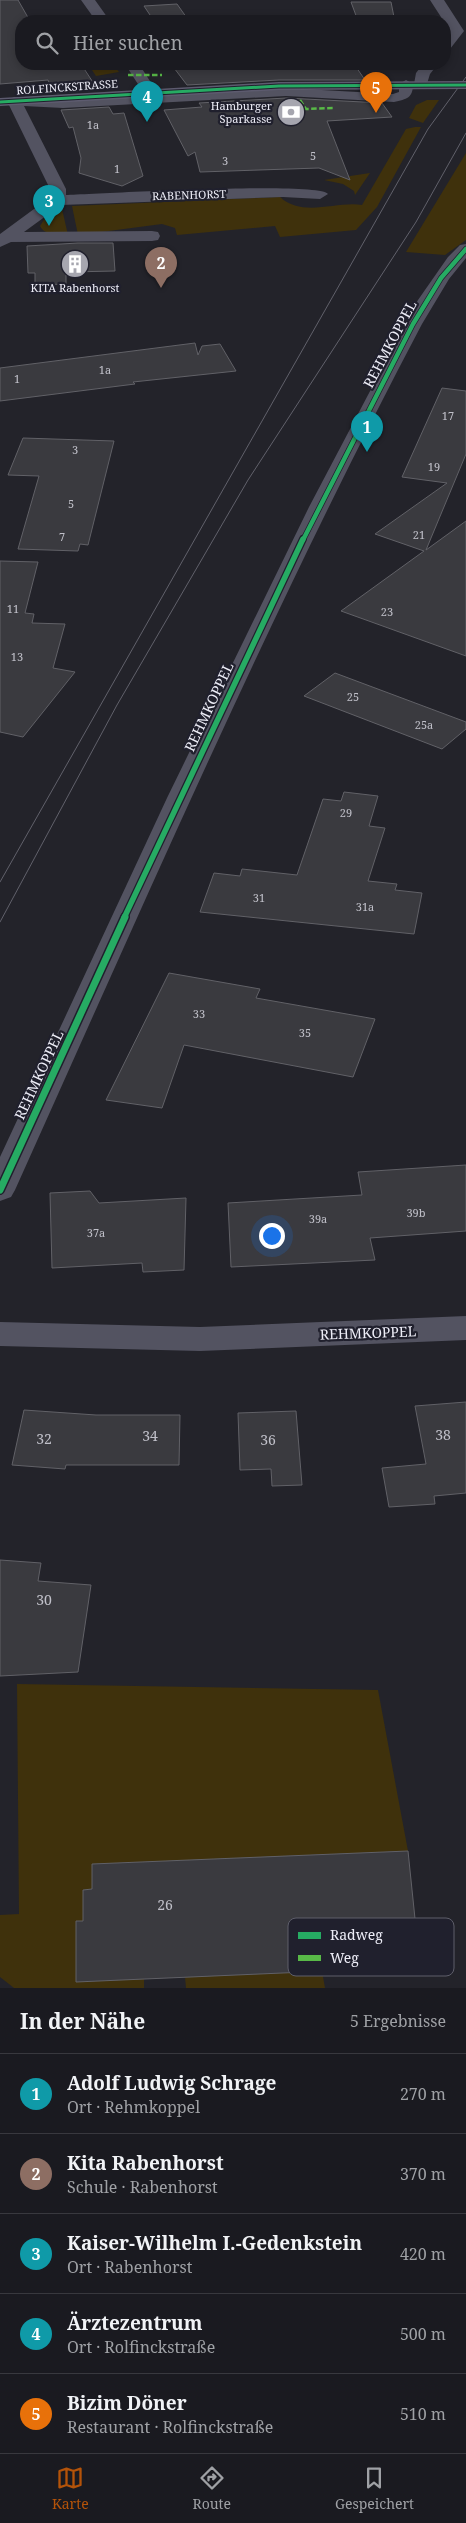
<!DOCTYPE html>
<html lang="de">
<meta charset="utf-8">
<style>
body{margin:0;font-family:"Noto Serif",serif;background:#232329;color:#f1f3f6}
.you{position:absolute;left:271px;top:1235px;width:18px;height:18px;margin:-12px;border:4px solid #fff;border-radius:50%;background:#1a73e8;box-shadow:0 0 0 8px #1a73e833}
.badge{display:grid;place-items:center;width:32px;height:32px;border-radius:50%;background:#b45309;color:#fff;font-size:16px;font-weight:700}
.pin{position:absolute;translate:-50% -41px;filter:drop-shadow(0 1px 2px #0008)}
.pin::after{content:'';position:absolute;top:26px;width:18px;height:15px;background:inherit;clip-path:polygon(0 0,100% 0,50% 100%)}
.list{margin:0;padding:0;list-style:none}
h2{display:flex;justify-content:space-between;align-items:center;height:65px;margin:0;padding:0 20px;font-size:21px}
h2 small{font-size:16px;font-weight:400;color:#9fa1a5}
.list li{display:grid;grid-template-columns:32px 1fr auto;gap:15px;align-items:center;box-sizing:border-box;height:80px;padding:0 20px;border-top:1px solid #38383e}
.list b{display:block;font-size:19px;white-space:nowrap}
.list p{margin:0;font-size:16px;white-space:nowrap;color:#9fa1a5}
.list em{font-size:16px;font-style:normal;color:#9fa1a5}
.icon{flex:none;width:28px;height:28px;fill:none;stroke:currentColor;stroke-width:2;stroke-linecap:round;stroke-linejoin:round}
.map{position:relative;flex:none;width:466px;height:1988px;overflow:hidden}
.search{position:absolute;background:#1a1a20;box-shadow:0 2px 8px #0003;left:15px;right:15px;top:15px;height:55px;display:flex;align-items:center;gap:12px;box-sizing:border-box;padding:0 18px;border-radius:20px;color:#9fa1a5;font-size:19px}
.sheet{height:465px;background:#1a1a20}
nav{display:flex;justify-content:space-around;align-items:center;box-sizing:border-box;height:70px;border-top:1px solid #38383e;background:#1a1a20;font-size:14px;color:#9fa1a5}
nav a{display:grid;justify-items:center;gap:2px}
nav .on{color:#b45309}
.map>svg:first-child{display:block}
.green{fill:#3f310c}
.building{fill:#3a3a3f;stroke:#616167}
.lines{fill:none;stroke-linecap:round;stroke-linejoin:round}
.minor{fill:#535361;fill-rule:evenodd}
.major{fill:#5d5b6f;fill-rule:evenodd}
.tram{stroke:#61616b;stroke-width:1}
.quiet{stroke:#58b947;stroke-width:2.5;stroke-dasharray:5.5 2.5;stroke-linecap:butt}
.cycleway-far3-casing{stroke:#20202d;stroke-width:5}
.cycleway-far2-casing{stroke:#20202d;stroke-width:6}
.cycleway-far1-casing{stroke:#20202d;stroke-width:8}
.cycleway-casing{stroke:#20202d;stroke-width:10}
.cycleway-far3{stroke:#26ab63;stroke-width:3}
.cycleway-far2{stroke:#26ab63;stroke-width:4.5}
.cycleway-far1{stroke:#26ab63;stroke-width:5.5}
.cycleway{stroke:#26ab63;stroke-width:7}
.labels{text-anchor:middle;stroke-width:4.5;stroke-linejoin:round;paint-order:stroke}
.far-street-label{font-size:11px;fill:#ededf7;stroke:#20202d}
.far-poi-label{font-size:11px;fill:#ededf7;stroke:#20202d;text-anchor:end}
.number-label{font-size:11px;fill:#c0c0c9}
.street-label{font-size:14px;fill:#ededf7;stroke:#20202d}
.near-number-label{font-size:14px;fill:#c0c0c9}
.key{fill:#20202d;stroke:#5e5e6a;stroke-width:1}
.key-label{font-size:14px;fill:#ededf7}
</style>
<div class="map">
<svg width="466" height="1988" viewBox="0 0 466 1988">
<rect width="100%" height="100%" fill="#23232a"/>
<!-- green -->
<path class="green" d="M 88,64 L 113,64 L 119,72 L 96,76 Z
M 427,100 L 439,100 L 423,123 L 409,118 L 416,105 Z
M 415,127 L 421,127 L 377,207 L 356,230 L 280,237 L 275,226 L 177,235 L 175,228 L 162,224 L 78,235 L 72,206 L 280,197 C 303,218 336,201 362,205 L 406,129 Z
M 466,153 L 466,240 L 445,255 L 406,252 Z
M 370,173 L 355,195 L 354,191 L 343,184 L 324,180 Z
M 62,209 L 68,235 C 58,234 45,236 40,226 L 45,218 Z
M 17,1684 L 378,1690 L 408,1851 L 92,1864 L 92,1889 L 83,1890 L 83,1921 L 76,1921 L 76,1981 L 144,1979 L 144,1988 L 14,1988 L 0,1977 L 0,1915 L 19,1914 Z
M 322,1971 L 325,1988 L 186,1988 L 185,1977 Z"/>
<!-- building -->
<path class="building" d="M 0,0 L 18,0 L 30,21 L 21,21 L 21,64 L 81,64 L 98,90 L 54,93 L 48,80 L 0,84 Z
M 351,2 L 391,2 L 394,17 L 416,16 L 420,21 L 358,21 Z
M 177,4 L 189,21 L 154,21 L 144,6 Z
M 171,64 L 354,64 L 365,80 L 279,80 L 187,85 Z
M 286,98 L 382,103 L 392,117 L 327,121 L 350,180 L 319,168 L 200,172 L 195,152 L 188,156 L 164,110 L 202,107 L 199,103 Z
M 109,107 L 113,114 L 124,113 L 143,176 L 122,186 L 79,173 L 81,158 L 73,127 L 69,128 L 61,110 Z
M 78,243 L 113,243 L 115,271 L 70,272 L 70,275 L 66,275 L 66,284 L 35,285 L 35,273 L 28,273 L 27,246 Z
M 195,343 L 198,355 L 202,346 L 220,344 L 236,371 L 133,382 L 135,384 L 0,401 L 0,368 Z
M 442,388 L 466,391 L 466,454 L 426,550 L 466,521 L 466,656 L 341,611 L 424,551 L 375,534 L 447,483 L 402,477 Z
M 23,438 L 114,441 L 88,545 L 80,544 L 78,551 L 18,549 L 39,476 L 8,475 Z
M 0,561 L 38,562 L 25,613 L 34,614 L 32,623 L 65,624 L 53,668 L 75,672 L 23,737 L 0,732 Z
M 335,673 L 466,722 L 466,729 L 442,749 L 304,696 Z
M 344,792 L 378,796 L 369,826 L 385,828 L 368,881 L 397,884 L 395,890 L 422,893 L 414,934 L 200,912 L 214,873 L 240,876 L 242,869 L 297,875 L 323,799 L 341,801 Z
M 169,973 L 260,989 L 256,998 L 375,1019 L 353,1077 L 184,1045 L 162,1108 L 106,1100 Z
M 466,1165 L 466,1231 L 370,1238 L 375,1260 L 231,1267 L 228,1203 L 362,1195 L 358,1172 Z
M 90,1191 L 99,1203 L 186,1198 L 184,1270 L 143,1272 L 142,1263 L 52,1268 L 50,1193 Z
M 466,1402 L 466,1493 L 434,1496 L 435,1504 L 389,1507 L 382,1468 L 426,1464 L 415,1406 Z
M 24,1410 L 96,1415 L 180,1415 L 179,1465 L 66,1465 L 65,1469 L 12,1465 Z
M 296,1411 L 302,1485 L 272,1486 L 271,1469 L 240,1470 L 238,1413 Z
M 0,1560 L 41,1563 L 38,1581 L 91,1585 L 78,1672 L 0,1676 Z
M 408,1851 L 420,1967 L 76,1982 L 76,1921 L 83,1921 L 83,1890 L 92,1889 L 92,1864 Z"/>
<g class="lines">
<!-- minor -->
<path class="minor" d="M 81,0 L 95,0 L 110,21 L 96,21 Z
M 430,0 L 444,0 L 464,31 L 450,49 L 445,50 L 445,37 L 450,31 Z
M 125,64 L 139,64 L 157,92 L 156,95 L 286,88 L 393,94 L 399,92 L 399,84 L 406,80 L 413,84 C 413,98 407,99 394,102 L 286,96 L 63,108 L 24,106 L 66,189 L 66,195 C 96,194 319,181 328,194 L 320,199 L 283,197 L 61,205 L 24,232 L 152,231 L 158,232 L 160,236 L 158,240 L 152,241 L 11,242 L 0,247 L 0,234 L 49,198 L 50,189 L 7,101 L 14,97 L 63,100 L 145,95 Z
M 423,64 L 438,64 L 430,74 L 426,87 L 421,88 L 414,84 L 416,73 Z
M 466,244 L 466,258 L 449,279 L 422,324 C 273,606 146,899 15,1190 L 11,1197 L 0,1201 L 0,1157 L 167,798 L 309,507 L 418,300 L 448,257 L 460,245 Z
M 466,1316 L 466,1340 L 200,1351 L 0,1346 L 0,1322 L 200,1327 Z"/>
<!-- major -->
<path class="major" d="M 466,81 L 466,89 L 279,90 L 0,106 L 0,98 L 279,82 Z"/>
<!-- tram -->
<path class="tram" d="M 0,882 L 428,129 L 466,77
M 0,922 L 117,705 L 248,480 L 416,222 L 466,133"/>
<!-- quiet -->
<path class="quiet" d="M 128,75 L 162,75
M 300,100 L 306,109 L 334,108"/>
<defs>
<path id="cycleway-far3" d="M 0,102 L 279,86 L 466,85"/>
<path id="cycleway-far2" d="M 303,540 L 413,324 L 441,278 L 466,249"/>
<path id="cycleway-far1" d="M 124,918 L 303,539"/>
<path id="cycleway" d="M 0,1190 L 125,917"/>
</defs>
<!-- cycleway-far3 casing -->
<use href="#cycleway-far3" class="cycleway-far3-casing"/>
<!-- cycleway-far2 casing -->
<use href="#cycleway-far2" class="cycleway-far2-casing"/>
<!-- cycleway-far1 casing -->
<use href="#cycleway-far1" class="cycleway-far1-casing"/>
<!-- cycleway casing -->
<use href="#cycleway" class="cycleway-casing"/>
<!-- cycleway-far3 -->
<use href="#cycleway-far3" class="cycleway-far3"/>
<!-- cycleway-far2 -->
<use href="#cycleway-far2" class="cycleway-far2"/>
<!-- cycleway-far1 -->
<use href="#cycleway-far1" class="cycleway-far1"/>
<!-- cycleway -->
<use href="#cycleway" class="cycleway"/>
</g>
<!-- icons -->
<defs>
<symbol id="bank-disc" viewBox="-11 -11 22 22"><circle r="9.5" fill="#a6a6af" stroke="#20202d"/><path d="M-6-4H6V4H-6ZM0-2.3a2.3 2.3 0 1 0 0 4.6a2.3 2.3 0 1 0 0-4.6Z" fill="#fff"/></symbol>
<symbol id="building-disc" viewBox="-11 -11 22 22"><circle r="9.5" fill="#a6a6af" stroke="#20202d"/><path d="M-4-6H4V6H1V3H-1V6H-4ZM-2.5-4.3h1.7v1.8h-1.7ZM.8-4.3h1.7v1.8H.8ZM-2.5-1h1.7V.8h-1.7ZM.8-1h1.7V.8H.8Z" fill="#fff"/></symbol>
</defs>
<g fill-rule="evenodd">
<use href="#bank-disc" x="275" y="96" width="32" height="32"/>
<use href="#building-disc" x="59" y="248" width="32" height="32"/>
</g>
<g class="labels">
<!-- far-street labels -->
<g class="far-street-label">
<text transform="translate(67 87) rotate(-4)" y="4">ROLFINCKSTRASSE</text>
<text transform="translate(189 195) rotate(-2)" y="4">RABENHORST</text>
</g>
<!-- far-poi labels -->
<g class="far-poi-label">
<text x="272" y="110">Hamburger<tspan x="272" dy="13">Sparkasse</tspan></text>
<text x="75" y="292" text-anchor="middle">KITA Rabenhorst</text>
</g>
<!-- number labels -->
<g class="number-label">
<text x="93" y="129">1a</text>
<text x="313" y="160">5</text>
<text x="225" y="165">3</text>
<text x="117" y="173">1</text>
<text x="105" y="374">1a</text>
<text x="17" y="383">1</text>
<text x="448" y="420">17</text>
<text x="75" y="454">3</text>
<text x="434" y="471">19</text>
<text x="71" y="508">5</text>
<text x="419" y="539">21</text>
<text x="62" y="541">7</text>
<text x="13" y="613">11</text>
<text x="387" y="616">23</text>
<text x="17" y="661">13</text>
<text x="353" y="701">25</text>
<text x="424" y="729">25a</text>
<text x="346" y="817">29</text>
<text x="259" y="902">31</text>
<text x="365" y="911">31a</text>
<text x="199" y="1018">33</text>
<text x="305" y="1037">35</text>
<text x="416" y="1217">39b</text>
<text x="318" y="1223">39a</text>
<text x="96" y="1237">37a</text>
</g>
<!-- street labels -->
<g class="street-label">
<text transform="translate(390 344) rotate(-62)" y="5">REHMKOPPEL</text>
<text transform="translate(209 707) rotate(-65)" y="5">REHMKOPPEL</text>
<text transform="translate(39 1075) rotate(-65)" y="5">REHMKOPPEL</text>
<text transform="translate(368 1333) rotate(-2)" y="5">REHMKOPPEL</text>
</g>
<!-- near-number labels -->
<g class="near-number-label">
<text x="443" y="1440">38</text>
<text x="150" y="1441">34</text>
<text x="44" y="1444">32</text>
<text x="268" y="1445">36</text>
<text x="44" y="1605">30</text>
<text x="165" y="1910">26</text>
</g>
</g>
<!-- legend -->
<rect x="288" y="1918" width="166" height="58" rx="8" class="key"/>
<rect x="298" y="1932" width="23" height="7" fill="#26ab63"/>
<rect x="298" y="1955" width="23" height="6" fill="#58b947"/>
<g class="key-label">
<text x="330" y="1940">Radweg</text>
<text x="330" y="1963">Weg</text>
</g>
</svg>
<div class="you"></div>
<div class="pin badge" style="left:367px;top:452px;background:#0f9aa8">1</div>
<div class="pin badge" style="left:161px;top:288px;background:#8d6e63">2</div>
<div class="pin badge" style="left:49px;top:226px;background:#0f9aa8">3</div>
<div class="pin badge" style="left:147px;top:122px;background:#0f9aa8">4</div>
<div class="pin badge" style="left:376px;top:113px;background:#e8710a">5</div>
<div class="search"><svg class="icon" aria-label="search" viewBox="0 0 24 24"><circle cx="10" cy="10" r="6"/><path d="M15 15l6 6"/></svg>Hier suchen</div>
</div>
<section class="sheet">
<h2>In der Nähe<small>5 Ergebnisse</small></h2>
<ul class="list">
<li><span class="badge" style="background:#0f9aa8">1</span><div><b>Adolf Ludwig Schrage</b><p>Ort · Rehmkoppel</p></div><em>270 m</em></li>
<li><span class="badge" style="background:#8d6e63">2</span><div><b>Kita Rabenhorst</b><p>Schule · Rabenhorst</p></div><em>370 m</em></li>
<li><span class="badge" style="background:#0f9aa8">3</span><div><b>Kaiser-Wilhelm I.-Gedenkstein</b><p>Ort · Rabenhorst</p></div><em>420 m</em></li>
<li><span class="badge" style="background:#0f9aa8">4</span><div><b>Ärztezentrum</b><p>Ort · Rolfinckstraße</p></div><em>500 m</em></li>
<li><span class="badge" style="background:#e8710a">5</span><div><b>Bizim Döner</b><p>Restaurant · Rolfinckstraße</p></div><em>510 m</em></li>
</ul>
</section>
<nav>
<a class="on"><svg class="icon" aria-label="map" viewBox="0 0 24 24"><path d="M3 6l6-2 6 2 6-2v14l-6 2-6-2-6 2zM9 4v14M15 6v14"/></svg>Karte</a>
<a><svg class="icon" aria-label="directions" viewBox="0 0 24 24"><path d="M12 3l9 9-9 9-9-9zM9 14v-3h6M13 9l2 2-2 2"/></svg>Route</a>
<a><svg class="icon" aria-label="saved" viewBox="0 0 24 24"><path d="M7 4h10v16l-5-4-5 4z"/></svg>Gespeichert</a>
</nav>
